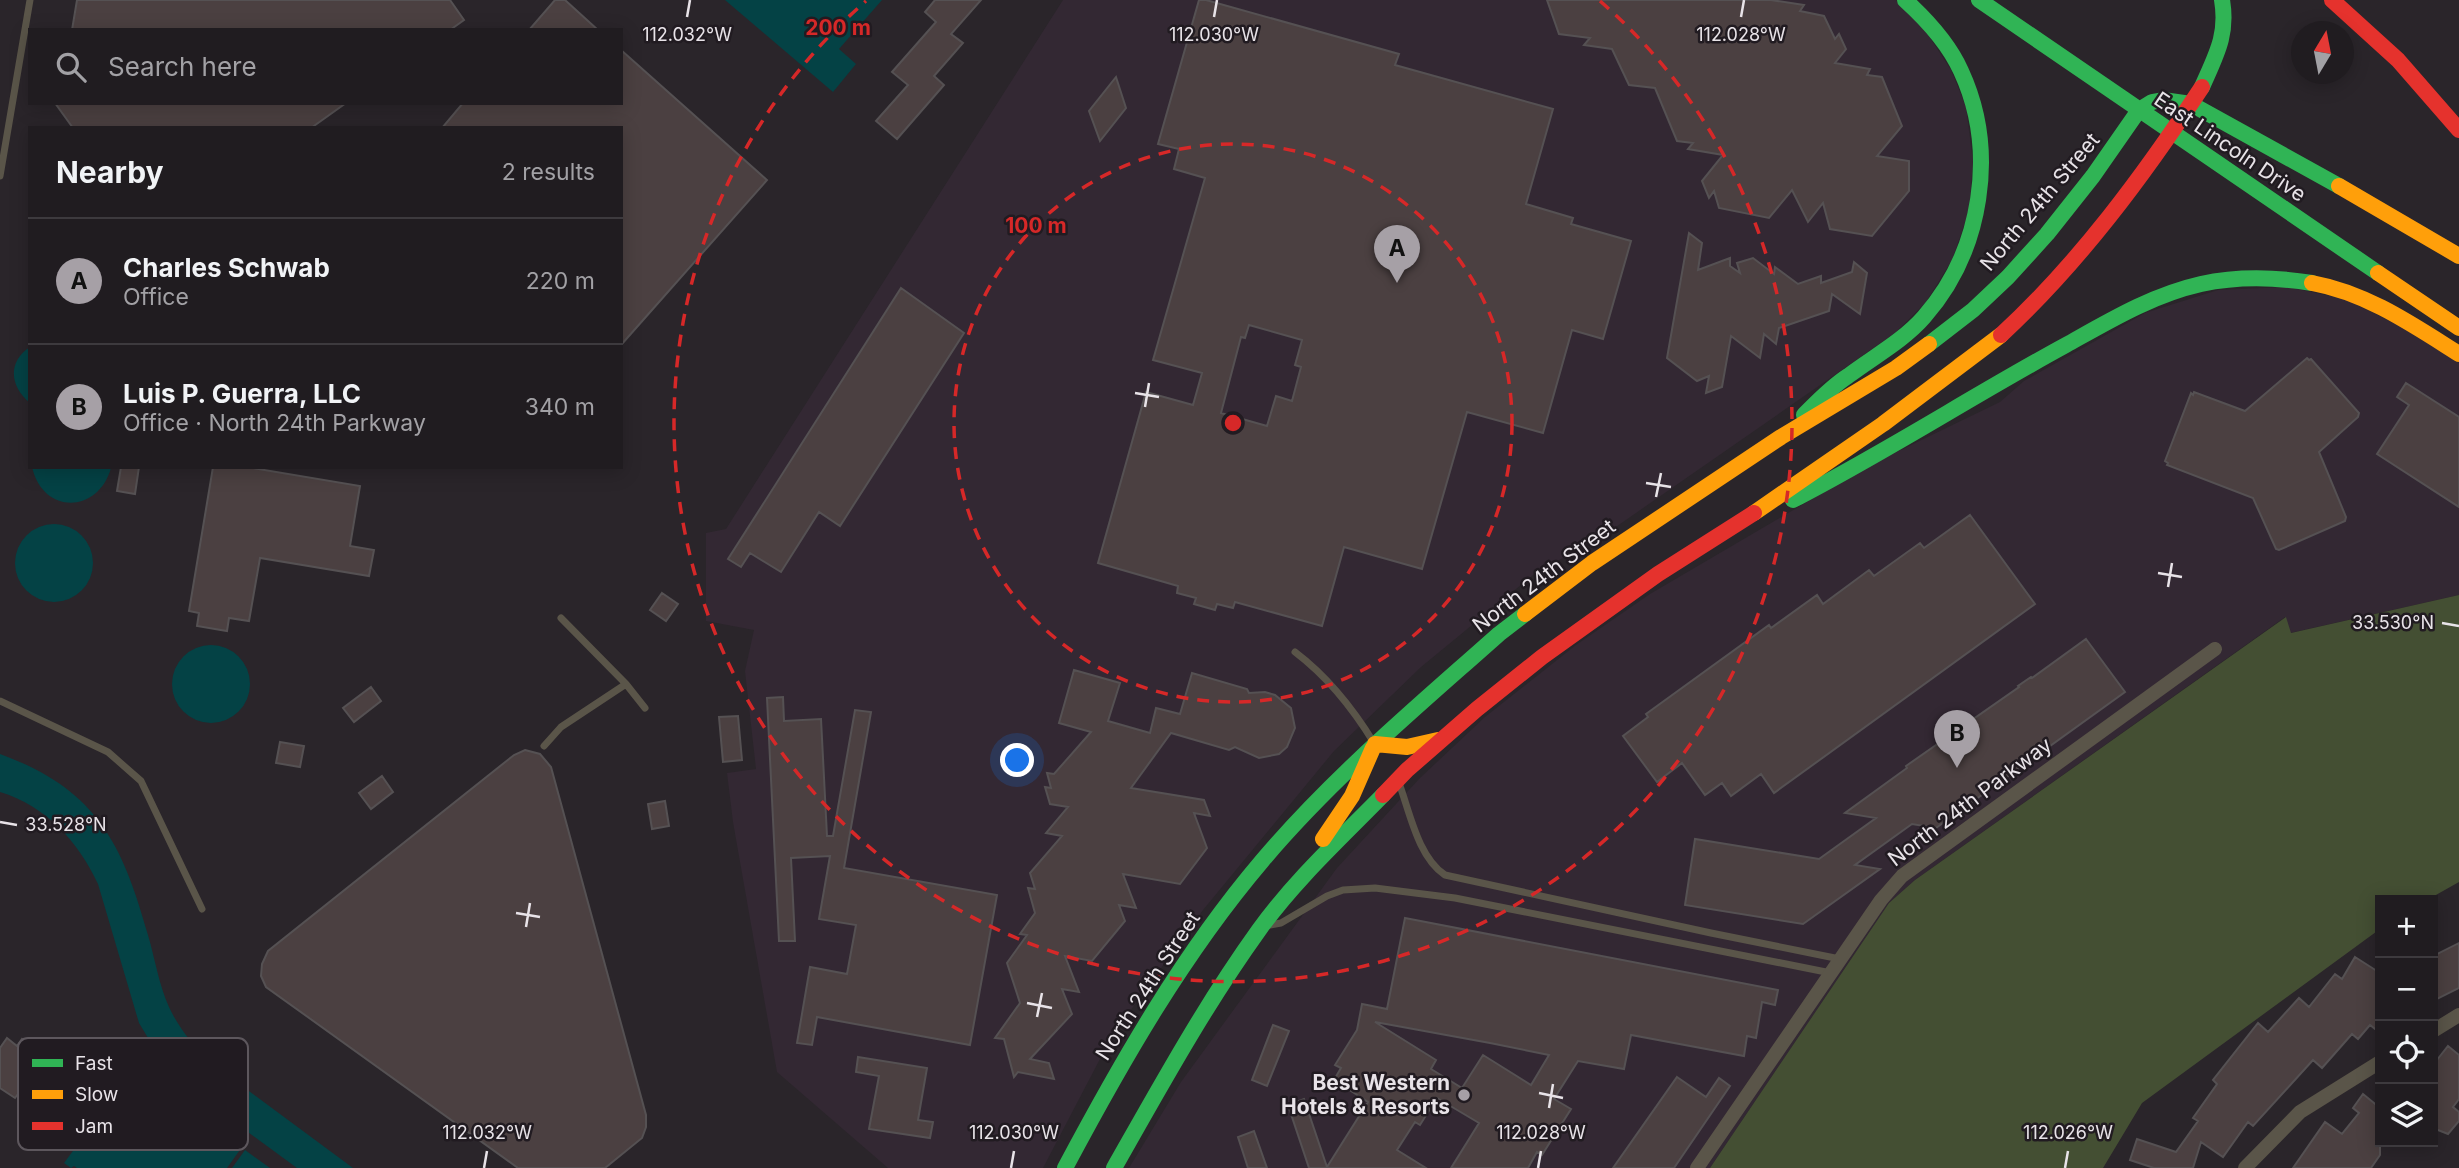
<!DOCTYPE html>
<meta charset="utf-8">
<style>
body{margin:0;font-family:Inter,sans-serif;background:#2d292d;color:#f1f3f6}
.controls{position:absolute;right:21px;bottom:21px;display:grid;overflow:hidden;border-radius:0px;box-shadow:0 4px 18px #0003}
.controls button{width:63px;height:63px;display:grid;place-items:center;padding:0;border:0;border-bottom:2px solid #3d3a3e;background:#201c20;color:#f1f3f6;font:35px sans-serif}
.compass{position:absolute;left:2291px;top:21px;width:63px;height:63px;border-radius:50%;background:#201c20;box-shadow:0 4px 18px #0003;rotate:10deg}
.you{position:absolute;left:1018px;top:761px;width:24px;height:24px;margin:-18px;border:5px solid #fff;border-radius:50%;background:#1a73e8;box-shadow:0 0 0 10px #1a73e833}
.badge{display:grid;place-items:center;width:46px;height:46px;border-radius:50%;background:#a6a0a6;color:#111;font-size:23px;font-weight:700}
.pin{position:absolute;translate:-50% -58px;filter:drop-shadow(0 2px 4px #0008)}
.pin::after{content:'';position:absolute;top:37px;width:24px;height:21px;background:inherit;clip-path:polygon(0 0,100% 0,50% 100%)}
.list{margin:0;padding:0;list-style:none}
h2{display:flex;justify-content:space-between;align-items:center;height:91px;margin:0;padding:0 28px;font-size:30px}
h2 small{font-size:23px;font-weight:400;color:#a2a1a5}
.list li{display:grid;grid-template-columns:46px 1fr auto;gap:21px;align-items:center;box-sizing:border-box;height:126px;padding:0 28px;border-top:2px solid #3d3a3e}
.list b{display:block;font-size:26px;white-space:nowrap}
.list p{margin:0;font-size:23px;white-space:nowrap;color:#a2a1a5}
.list em{font-size:23px;font-style:normal;color:#a2a1a5}
.icon{flex:none;width:38px;height:38px;fill:none;stroke:currentColor;stroke-width:2;stroke-linecap:round;stroke-linejoin:round}
.map{position:relative;flex:none;width:2459px;height:1168px;overflow:hidden}
.search{position:absolute;background:#201c20;box-shadow:0 4px 18px #0003;left:28px;top:28px;width:595px;height:77px;display:flex;align-items:center;gap:18px;box-sizing:border-box;padding:0 24px;border-radius:0px;color:#a2a1a5;font-size:26px}
.panel{position:absolute;background:#201c20;box-shadow:0 4px 18px #0003;left:28px;top:126px;width:595px;height:343px;border-radius:0px}
.map>svg:first-child{display:block}
.built{fill:#332833}
.green{fill:#444f33}
.water{fill:#044245}
.building{fill:#4b4041;stroke:#555153;stroke-width:2;fill-rule:evenodd}
.lines{fill:none;stroke-linecap:round;stroke-linejoin:round}
.lane{stroke:#5a5549;stroke-width:7}
.street{stroke:#5a5549;stroke-width:14}
.fast{stroke:#30b455;stroke-width:16}
.slow{stroke:#ff9f0a;stroke-width:16}
.jam{stroke:#e5322d;stroke-width:16}
.ticks{fill:none;stroke:#e8e3e8;stroke-width:2.5}
.ring{fill:none;stroke:#d62828;stroke-width:3.5;stroke-dasharray:12 9}
.poi-dot{fill:#a6a0a6;stroke:#211b21;stroke-width:2.5}
.labels{text-anchor:middle;stroke-width:5;stroke-linejoin:round;paint-order:stroke}
.street-label{font-size:21px;fill:#e8e3e8;stroke:#211b21}
.poi-label{font-size:21px;font-weight:bold;fill:#e8e3e8;stroke:#211b21;text-anchor:end}
.key{fill:#211b21;stroke:#5d575d;stroke-width:2}
.key-label{font-size:19px;fill:#e8e3e8}
.ticks-label{font-size:18px;text-anchor:middle;fill:#e8e3e8;stroke:#211b21;stroke-width:5;stroke-linejoin:round;paint-order:stroke}
.centre{fill:#d62828;stroke:#211b21;stroke-width:3.5}
.ring-label{font-size:21px;text-anchor:middle;font-weight:bold;fill:#d62828;stroke:#211b21;stroke-width:5;stroke-linejoin:round;paint-order:stroke}
</style>
<div class="map">
<svg width="2459" height="1168" viewBox="0 0 2459 1168">
<rect width="100%" height="100%" fill="#2a252a"/>
<!-- built -->
<path class="built" d="M 1063,0 L 1896,0 L 1921,24 L 1951,70 L 1966,107 L 1973,162 L 1969,211 L 1952,260 L 1926,302 L 1895,333 L 1610,531 L 1533,575 L 1421,667 L 1334,751 L 1203,910 L 1112,1036 L 1043,1168 L 888,1168 L 777,1072 L 733,822 L 727,773 L 756,769 L 745,671 L 754,630 L 706,621 L 706,533 L 726,529 Z
M 2287,287 L 2345,299 L 2404,328 L 2459,363 L 2459,595 L 2290,633 L 2285,617 L 1915,880 L 1889,903 L 1710,1168 L 1129,1168 L 1181,1082 L 1337,868 L 1420,778 L 1485,717 L 1576,645 L 1650,594 L 1872,464 L 2000,402 L 2024,381 L 2145,313 L 2218,290 Z"/>
<!-- green -->
<path class="green" d="M 2459,595 L 2459,882 L 2427,900 L 2380,900 L 2380,929 L 2142,1103 L 2103,1168 L 1710,1168 L 1889,903 L 1915,880 L 2286,617 L 2291,633 Z"/>
<!-- water -->
<path class="water" d="M 725,0 L 882,0 L 839,49 L 856,64 L 833,92 Z
M 30,347 L 30,403 C 10,387 7,362 30,347 Z
M 32,467 L 111,467 L 111,468 C 98,514 43,515 32,467 Z
M15 563a39 39 0 1 1 78 0a39 39 0 1 1-78 0Z
M172 684a39 39 0 1 1 78 0a39 39 0 1 1-78 0Z
M 0,754 C 96,789 122,842 148,935 C 155,959 159,985 169,1007 C 179,1029 195,1047 211,1063 L 353,1168 L 297,1168 L 185,1086 L 165,1066 L 139,1023 L 98,884 C 78,841 46,806 0,792 Z
M 135,1067 L 141,1071 L 140,1074 L 242,1147 L 227,1168 L 77,1168 L 74,1166 L 71,1168 L 64,1163 Z
M 245,1150 L 270,1168 L 232,1168 Z"/>
<!-- building -->
<path class="building" d="M 77,0 L 450,0 L 464,20 L 450,30 L 72,30 Z
M 555,0 L 565,0 L 598,30 L 529,30 Z
M 935,0 L 981,0 L 951,34 L 963,43 L 934,76 L 944,85 L 897,139 L 876,121 L 908,85 L 892,72 L 936,22 L 925,12 Z
M 1199,0 L 1206,0 L 1399,54 L 1395,65 L 1553,109 L 1526,204 L 1573,218 L 1571,224 L 1631,241 L 1603,339 L 1572,330 L 1543,433 L 1467,412 L 1422,569 L 1344,547 L 1322,626 L 1235,602 L 1233,608 L 1217,604 L 1215,610 L 1194,604 L 1196,598 L 1177,593 L 1178,586 L 1098,563 L 1146,392 L 1193,405 L 1202,373 L 1153,360 L 1205,178 L 1174,169 L 1179,149 L 1158,144 ZM 1249,325 L 1302,340 L 1295,365 L 1301,367 L 1292,401 L 1276,396 L 1267,426 L 1221,413 L 1241,337 L 1245,338 Z
M 1547,0 L 1771,0 L 1804,5 L 1800,11 L 1824,16 L 1835,39 L 1839,34 L 1846,49 L 1835,63 L 1870,69 L 1867,75 L 1882,77 L 1902,126 L 1877,156 L 1909,161 L 1909,191 L 1872,236 L 1830,229 L 1823,203 L 1808,222 L 1792,190 L 1769,218 L 1719,208 L 1714,191 L 1709,198 L 1702,181 L 1723,155 L 1688,149 L 1693,143 L 1677,141 L 1655,88 L 1629,85 L 1612,49 L 1584,45 L 1590,38 L 1559,34 Z
M 621,50 L 767,180 L 621,345 L 621,128 L 442,128 L 463,103 L 621,103 Z
M 1116,77 L 1126,108 L 1100,141 L 1089,111 Z
M 55,103 L 346,103 L 311,128 L 73,128 Z
M 1689,233 L 1702,243 L 1698,270 L 1730,258 L 1730,266 L 1740,273 L 1737,263 L 1753,258 L 1774,274 L 1775,267 L 1798,284 L 1821,276 L 1821,283 L 1852,272 L 1854,262 L 1867,273 L 1860,314 L 1832,294 L 1829,311 L 1779,328 L 1776,344 L 1764,334 L 1760,358 L 1731,336 L 1722,387 L 1706,393 L 1709,376 L 1697,381 L 1667,358 Z
M 901,288 L 964,333 L 840,526 L 819,512 L 781,572 L 750,553 L 741,567 L 728,559 Z
M 2307,358 L 2309,360 L 2311,359 L 2359,413 L 2358,417 L 2319,452 L 2346,517 L 2345,521 L 2279,550 L 2276,549 L 2253,498 L 2167,465 L 2168,463 L 2165,461 L 2191,393 L 2193,395 L 2194,392 L 2245,411 Z
M 2406,383 L 2459,417 L 2459,507 L 2377,454 L 2409,405 L 2397,397 Z
M 121,467 L 139,467 L 135,494 L 117,491 Z
M 213,467 L 247,467 L 360,486 L 350,546 L 374,550 L 369,576 L 260,558 L 249,621 L 229,618 L 227,631 L 197,626 L 199,613 L 189,611 Z
M 1970,515 L 2035,604 L 1774,793 L 1761,774 L 1731,796 L 1722,783 L 1705,795 L 1682,763 L 1657,782 L 1623,736 L 1648,717 L 1646,714 L 1769,625 L 1771,628 L 1817,595 L 1823,604 L 1869,570 L 1874,576 L 1920,543 L 1924,548 Z
M 662,593 L 678,604 L 666,621 L 650,610 Z
M 2086,639 L 2125,692 L 1936,828 L 1912,824 L 1855,865 L 1880,869 L 1803,924 L 1685,905 L 1695,839 L 1819,859 L 1876,818 L 1845,813 L 1907,768 L 1906,766 L 2019,687 L 2018,686 L 2031,677 L 2032,678 Z
M 1074,670 L 1120,683 L 1108,721 L 1150,733 L 1156,708 L 1180,714 L 1192,673 L 1247,689 L 1249,693 L 1265,692 L 1275,695 L 1291,708 L 1295,728 L 1287,747 L 1279,754 L 1259,758 L 1235,747 L 1229,750 L 1171,733 L 1131,788 L 1204,800 L 1210,816 L 1194,813 L 1207,848 L 1180,884 L 1123,874 L 1136,908 L 1119,905 L 1125,921 L 1092,961 L 1065,956 L 1079,992 L 1062,989 L 1072,1014 L 1030,1059 L 1049,1063 L 1054,1079 L 1018,1072 L 1014,1077 L 1004,1039 L 995,1038 L 1020,1003 L 1007,963 L 1027,935 L 1020,934 L 1035,913 L 1028,888 L 1035,889 L 1030,873 L 1062,836 L 1046,833 L 1068,807 L 1050,804 L 1045,787 L 1051,788 L 1047,773 L 1054,774 L 1091,732 L 1059,723 Z
M 371,687 L 381,701 L 354,722 L 343,708 Z
M 783,697 L 784,721 L 821,719 L 827,836 L 833,836 L 855,710 L 871,712 L 844,868 L 997,895 L 970,1045 L 817,1017 L 812,1045 L 797,1043 L 810,967 L 847,974 L 856,925 L 819,919 L 830,856 L 791,858 L 795,941 L 779,941 L 767,698 Z
M 738,716 L 742,760 L 723,762 L 719,717 Z
M 280,742 L 304,746 L 300,767 L 276,763 Z
M 525,750 L 540,754 L 551,767 L 646,1115 L 646,1127 L 642,1138 L 605,1168 L 518,1168 L 266,987 L 261,976 L 262,964 L 268,951 L 514,755 Z
M 382,776 L 393,792 L 371,809 L 359,793 Z
M 665,801 L 669,826 L 652,829 L 648,804 Z
M 1405,918 L 1778,990 L 1775,1005 L 1762,1002 L 1756,1038 L 1747,1036 L 1744,1056 L 1631,1035 L 1624,1069 L 1578,1061 L 1554,1099 L 1571,1109 L 1542,1155 L 1537,1152 L 1528,1168 L 1451,1168 L 1479,1123 L 1437,1098 L 1420,1125 L 1415,1122 L 1397,1150 L 1426,1168 L 1309,1168 L 1288,1105 L 1304,1099 L 1327,1167 L 1368,1102 L 1334,1080 L 1341,1068 L 1335,1065 L 1357,1030 L 1362,1004 L 1387,1009 ZM 1375,1022 L 1490,1043 L 1549,1055 L 1531,1085 L 1483,1055 L 1462,1088 L 1431,1069 L 1436,1060 Z
M 2459,943 L 2459,988 L 2433,1001 L 2433,956 Z
M 2355,957 L 2380,973 L 2380,1033 L 2370,1025 L 2358,1039 L 2352,1034 L 2322,1068 L 2313,1060 L 2253,1126 L 2248,1122 L 2223,1157 L 2201,1142 L 2193,1168 L 2154,1168 L 2130,1160 L 2137,1139 L 2176,1152 L 2198,1121 L 2193,1118 L 2217,1084 L 2213,1080 L 2258,1023 L 2268,1032 L 2299,998 L 2309,1007 L 2335,974 L 2342,979 Z
M 1273,1025 L 1289,1031 L 1267,1086 L 1252,1080 Z
M 7,1038 L 17,1046 L 22,1039 L 46,1056 L 15,1098 L 0,1088 L 0,1048 Z
M 2448,1046 L 2459,1055 L 2459,1099 L 2453,1107 L 2459,1112 L 2459,1121 L 2448,1134 L 2433,1128 L 2433,1065 Z
M 858,1057 L 927,1068 L 918,1120 L 933,1122 L 930,1138 L 869,1129 L 879,1076 L 856,1072 Z
M 1677,1077 L 1706,1097 L 1719,1078 L 1730,1086 L 1674,1168 L 1613,1168 Z
M 2363,1094 L 2380,1108 L 2380,1155 L 2371,1168 L 2293,1168 L 2325,1122 L 2342,1134 L 2359,1113 L 2353,1108 Z
M 1254,1131 L 1267,1168 L 1248,1168 L 1238,1137 Z"/>
<g class="lines">
<!-- lane -->
<path class="lane" d="M 0,176 L 30,0
M 561,618 L 626,684 L 645,708
M 1295,652 C 1328,677 1352,707 1374,743
M 0,701 L 108,752 L 141,781 L 202,909
M 544,746 L 561,727 L 626,684
M 1399,783 C 1410,813 1418,857 1445,875 L 1711,933 L 1840,959
M 1270,925 L 1281,923 L 1327,896 L 1343,890 L 1375,888 L 1455,898 L 1831,973"/>
<!-- street -->
<path class="street" d="M 2433,1031 L 2459,1015
M 1697,1168 L 1881,900 L 1902,876 L 2215,649
M 2245,1168 L 2300,1112 L 2380,1062"/>
<!-- fast -->
<path class="fast" d="M 1979,0 L 2378,273
M 2202,87 C 2216,55 2228,35 2222,0
M 1929,344 L 1973,310 L 2008,277 L 2047,234 L 2093,176 L 2139,110 L 2152,102 L 2163,100 L 2191,104 L 2339,186
M 1804,415 C 1818,401 1831,387 1848,376 C 1873,357 1903,341 1924,317 C 1982,251 1998,151 1961,71 C 1949,44 1927,20 1905,0
M 1793,500 C 1886,452 1974,395 2066,345 C 2109,321 2152,295 2201,284 C 2238,276 2275,277 2312,283
M 1065,1168 C 1122,1061 1183,954 1262,861 C 1333,777 1417,707 1499,634 L 1525,614
M 1114,1168 C 1160,1087 1205,1005 1259,930 C 1295,880 1340,839 1383,795"/>
<!-- slow -->
<path class="slow" d="M 2339,186 L 2459,256
M 2378,273 L 2459,328
M 2312,283 C 2367,293 2413,325 2459,354
M 1754,513 L 1883,424 L 2001,335
M 1525,614 L 1592,563 L 1781,437 L 1896,368 L 1929,344
M 1375,744 L 1407,747 L 1438,740
M 1323,839 L 1352,796 L 1373,748"/>
<!-- jam -->
<path class="jam" d="M 2332,0 L 2398,60 L 2459,130
M 2001,335 C 2079,263 2144,175 2202,87
M 1383,795 L 1407,770 L 1477,709 L 1542,657 L 1658,574 L 1754,513"/>
</g>
<!-- ticks -->
<path class="ticks" d="M 687,17 L 690,0M 1214,17 L 1217,0M 1741,17 L 1744,0M 1135,393 L 1159,397M 1145,407 L 1149,383M 1646,483 L 1671,487M 1656,497 L 1661,473M 2158,573 L 2182,577M 2168,587 L 2172,563M 2442,623 L 2459,626M 0,822 L 17,825M 516,913 L 540,917M 526,927 L 530,903M 1027,1003 L 1052,1008M 1037,1017 L 1042,993M 1539,1093 L 1563,1098M 1549,1108 L 1553,1084M 484,1168 L 487,1151M 1011,1168 L 1014,1151M 1538,1168 L 1541,1151M 2065,1168 L 2068,1151"/>
<!-- distance rings -->
<g class="ring">
<circle cx="1233" cy="423" r="279"/>
<path d="M1600 1A559 559 0 1 1 866 1"/>
</g>
<!-- markers -->
<circle class="poi-dot" cx="1464" cy="1095" r="7"/>
<g class="labels">
<!-- street labels -->
<g class="street-label">
<text transform="translate(2230 147) rotate(34)" y="7">East Lincoln Drive</text>
<text transform="translate(2040 202) rotate(-50)" y="7">North 24th Street</text>
<text transform="translate(1544 576) rotate(-37)" y="7">North 24th Street</text>
<text transform="translate(1970 802) rotate(-37)" y="7">North 24th Parkway</text>
<text transform="translate(1148 986) rotate(-57)" y="7">North 24th Street</text>
</g>
<!-- poi labels -->
<g class="poi-label">
<text x="1450" y="1090">Best Western<tspan x="1450" dy="24">Hotels &amp; Resorts</tspan></text>
</g>
</g>
<!-- legend -->
<rect x="18" y="1038" width="230" height="112" rx="10" class="key"/>
<rect x="32" y="1059" width="31" height="8" fill="#30b455"/>
<rect x="32" y="1090" width="31" height="9" fill="#ff9f0a"/>
<rect x="32" y="1122" width="31" height="8" fill="#e5322d"/>
<g class="key-label">
<text x="75" y="1070">Fast</text>
<text x="75" y="1101">Slow</text>
<text x="75" y="1133">Jam</text>
</g>
<g class="ticks-label">
<text x="687" y="41">112.032°W</text>
<text x="1214" y="41">112.030°W</text>
<text x="1741" y="41">112.028°W</text>
<text x="2393" y="629">33.530°N</text>
<text x="66" y="831">33.528°N</text>
<text x="487" y="1139">112.032°W</text>
<text x="1014" y="1139">112.030°W</text>
<text x="1541" y="1139">112.028°W</text>
<text x="2068" y="1139">112.026°W</text>
</g>
<circle cx="1233" cy="423" r="10" class="centre"/>
<g class="ring-label">
<text x="838" y="35">200 m</text>
<text x="1036" y="233">100 m</text>
</g>
</svg>
<div class="controls">
<button>+</button>
<button>−</button>
<button><svg class="icon" aria-label="locate" viewBox="0 0 24 24"><circle cx="12" cy="12" r="6"/><path d="M12 2v4M12 18v4M2 12h4M18 12h4"/></svg></button>
<button><svg class="icon" aria-label="layers" viewBox="0 0 24 24"><path d="M12 4l9 5-9 5-9-5zM3 14l9 5 9-5"/></svg></button>
</div>
<svg class="compass" viewBox="-18 -18 36 36"><path d="M0-13l5 13h-10z" fill="#e53935"/><path d="M0 13l5-13h-10z" fill="#a2a1a5"/></svg>
<div class="you"></div>
<div class="pin badge" style="left:1397px;top:283px">A</div>
<div class="pin badge" style="left:1957px;top:768px">B</div>
<div class="search"><svg class="icon" aria-label="search" viewBox="0 0 24 24"><circle cx="10" cy="10" r="6"/><path d="M15 15l6 6"/></svg>Search here</div>
<section class="panel">
<h2>Nearby<small>2 results</small></h2>
<ul class="list">
<li><span class="badge">A</span><div><b>Charles Schwab</b><p>Office</p></div><em>220 m</em></li>
<li><span class="badge">B</span><div><b>Luis P. Guerra, LLC</b><p>Office · North 24th Parkway</p></div><em>340 m</em></li>
</ul>
</section>
</div>
